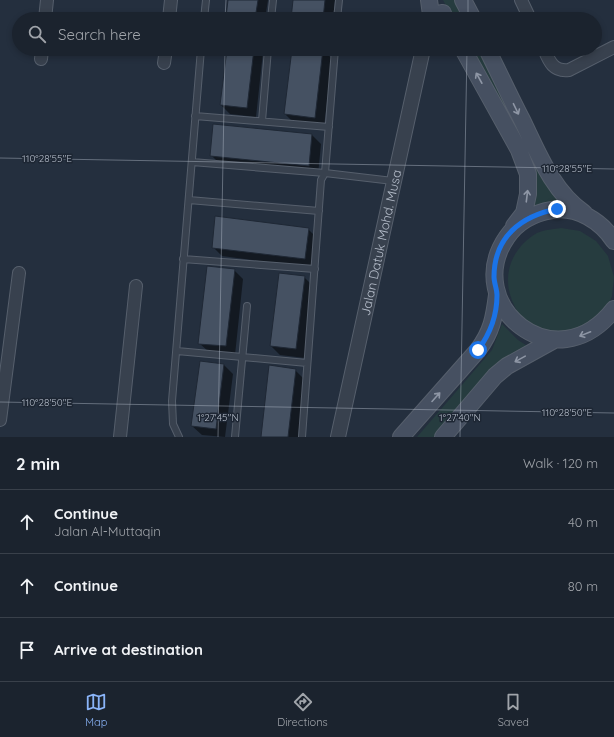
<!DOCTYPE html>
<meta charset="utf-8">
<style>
body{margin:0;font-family:Quicksand,sans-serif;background:#282f3a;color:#f1f3f6}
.stop{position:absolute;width:12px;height:12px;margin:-9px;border:3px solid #1a73e8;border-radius:50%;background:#fff}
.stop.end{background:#1a73e8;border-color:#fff;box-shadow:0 1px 4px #0008}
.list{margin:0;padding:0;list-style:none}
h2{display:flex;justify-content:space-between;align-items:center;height:52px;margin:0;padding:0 16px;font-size:17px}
h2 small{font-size:13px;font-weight:400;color:#a0a4aa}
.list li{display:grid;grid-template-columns:26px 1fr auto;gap:12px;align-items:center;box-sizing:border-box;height:64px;padding:0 16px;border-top:1px solid #39404a}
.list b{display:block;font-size:15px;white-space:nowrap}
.list p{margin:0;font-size:13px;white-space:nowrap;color:#a0a4aa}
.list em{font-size:13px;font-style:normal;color:#a0a4aa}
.icon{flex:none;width:22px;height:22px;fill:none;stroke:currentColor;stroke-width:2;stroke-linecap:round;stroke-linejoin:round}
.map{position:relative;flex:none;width:614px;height:437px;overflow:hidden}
.search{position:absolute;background:#1b232e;box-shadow:0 2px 6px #0003;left:12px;right:12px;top:12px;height:44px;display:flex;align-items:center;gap:10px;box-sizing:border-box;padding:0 14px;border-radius:22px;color:#a0a4aa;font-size:15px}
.sheet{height:244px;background:#1b232e}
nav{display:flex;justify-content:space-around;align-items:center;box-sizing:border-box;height:56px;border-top:1px solid #39404a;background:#1b232e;font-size:11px;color:#a0a4aa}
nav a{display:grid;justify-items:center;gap:2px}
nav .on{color:#8ab4f8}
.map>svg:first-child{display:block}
.green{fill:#263c3f}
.shadow{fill:#0007}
.building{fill:#455162;stroke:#1f2835}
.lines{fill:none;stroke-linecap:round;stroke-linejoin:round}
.service-casing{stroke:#565f6c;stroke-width:8}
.minor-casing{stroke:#565f6c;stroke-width:14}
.tertiary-casing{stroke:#565f6c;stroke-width:16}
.secondary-casing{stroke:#565f6c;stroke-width:18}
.service{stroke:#38414e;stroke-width:6}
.minor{stroke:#38414e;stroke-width:12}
.tertiary{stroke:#38414e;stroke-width:14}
.secondary{stroke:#465061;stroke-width:16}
.oneway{stroke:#8e96a5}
.route{stroke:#1a73e8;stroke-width:5}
.ticks{fill:none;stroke:#b4bcc9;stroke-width:1;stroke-opacity:0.45}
.labels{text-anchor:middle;stroke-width:3;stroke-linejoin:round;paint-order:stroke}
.street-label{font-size:13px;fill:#b4bcc9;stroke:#1d2633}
.ticks-label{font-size:10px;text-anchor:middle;fill:#b4bcc9;stroke:#1d2633;stroke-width:3;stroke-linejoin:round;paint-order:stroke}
</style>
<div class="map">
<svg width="614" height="437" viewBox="0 0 614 437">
<rect width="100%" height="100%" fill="#242f3e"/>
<!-- green -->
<path class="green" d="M 443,0 L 455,0 L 464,19 L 453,19 Z
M 470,49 L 479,49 L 569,208 L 530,216 L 534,197 Z
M 561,228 L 580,231 L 596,241 L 608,256 L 614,277 L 612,296 L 608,306 L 576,333 C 563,332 547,333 536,329 C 527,326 519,315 515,307 C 500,278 510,249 537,233 C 544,230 554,229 561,228 Z
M 502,324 L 518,340 L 532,349 L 435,437 L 417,437 L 492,350 Z"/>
<!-- shadow -->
<path class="shadow" d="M 229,0 L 268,0 L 265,19 L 229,19 L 227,17 Z
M 294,0 L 335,0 L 333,19 L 292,19 Z
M 228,49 L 260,49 L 263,52 L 256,117 L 230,114 L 221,105 Z
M 293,49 L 323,49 L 332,59 L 324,127 L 294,123 L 285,114 Z
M 312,135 L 321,144 L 318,175 L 220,164 L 211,155 Z
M 308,229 L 317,238 L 314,268 L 222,256 L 213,247 Z
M 234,270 L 243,279 L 235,355 L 209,352 L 199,343 Z
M 304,277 L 313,286 L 305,358 L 280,355 L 271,346 Z
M 224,365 L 233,374 L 225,437 L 202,435 L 192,426 Z
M 295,370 L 304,379 L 298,437 L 262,437 Z"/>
<!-- building -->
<path class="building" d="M 228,0 L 258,0 L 255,19 L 226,17 Z
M 293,0 L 325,0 L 323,19 L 291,19 Z
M 227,49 L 254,49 L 247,108 L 220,105 Z
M 292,49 L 323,49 L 315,118 L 284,114 Z
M 213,124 L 312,134 L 309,166 L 210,156 Z
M 215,216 L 309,228 L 305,259 L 212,248 Z
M 207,266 L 235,269 L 226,346 L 198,344 Z
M 279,273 L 305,276 L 296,349 L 270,346 Z
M 200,361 L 224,364 L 216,429 L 191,426 Z
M 269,365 L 296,369 L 288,437 L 261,437 Z"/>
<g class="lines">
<defs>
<path id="service" d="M 204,19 L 206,0
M 271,19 L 273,0
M 337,19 L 339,0
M 195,116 L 329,127
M 262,121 L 268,49
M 192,162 L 325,173 L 393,181
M 189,200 L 319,211
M 183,259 L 315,269
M 177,351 L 307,363
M 179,437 L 173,424 L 172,401 L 201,49
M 235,437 L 247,306
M 302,437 L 321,180 L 325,173 L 335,49"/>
<path id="minor" d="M 521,0 L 530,19
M 45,19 L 47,0
M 169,19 L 171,0
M 544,49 C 549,61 553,72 569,70 L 614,47
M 41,59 L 42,49
M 164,63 L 166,49
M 0,420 L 19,273
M 120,437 L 136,286"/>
<g id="tertiary">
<path id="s1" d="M 338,437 L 423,49"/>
</g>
<path id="secondary" d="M 429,0 L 431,15 L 443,13
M 463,0 L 473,19
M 463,49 L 519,150 L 528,174 L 528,194 L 524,213 L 514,226
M 487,49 C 499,73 510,97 522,120 C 538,153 553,192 584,213
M 614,241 C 601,221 577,206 552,210 C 534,213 517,222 507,237 C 460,305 556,384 614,309
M 401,437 L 478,350 C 492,331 494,318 497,295
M 443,437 L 495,376 L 507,366 L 554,340"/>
</defs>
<!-- service casing -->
<use href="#service" class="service-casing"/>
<!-- minor casing -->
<use href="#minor" class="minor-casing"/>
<!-- tertiary casing -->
<use href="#tertiary" class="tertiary-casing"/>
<!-- secondary casing -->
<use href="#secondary" class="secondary-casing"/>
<!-- service -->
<use href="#service" class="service"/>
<!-- minor -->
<use href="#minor" class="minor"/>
<!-- tertiary -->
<use href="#tertiary" class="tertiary"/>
<!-- secondary -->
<use href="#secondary" class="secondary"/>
</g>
<!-- one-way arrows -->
<defs><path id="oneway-shaft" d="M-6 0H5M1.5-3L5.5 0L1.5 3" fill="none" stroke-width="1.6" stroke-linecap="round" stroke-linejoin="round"/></defs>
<g class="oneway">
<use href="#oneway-shaft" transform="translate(479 78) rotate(-119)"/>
<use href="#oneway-shaft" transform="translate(516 109) rotate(64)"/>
<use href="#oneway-shaft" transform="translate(527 196) rotate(-83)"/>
<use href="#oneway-shaft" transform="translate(585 334) rotate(158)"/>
<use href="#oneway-shaft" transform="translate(520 359) rotate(151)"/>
<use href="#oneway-shaft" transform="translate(436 397) rotate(-48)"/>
</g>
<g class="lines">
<!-- route -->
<path class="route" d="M 478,350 C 490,334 497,316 497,295 C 497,289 494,283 494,277 C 494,237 521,216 557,209"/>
</g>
<!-- ticks -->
<path class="ticks" d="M 225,19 L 226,0M 468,19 L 468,0M 0,158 L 614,169M 0,402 L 614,413M 218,437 L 225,49M 460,437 L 467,49"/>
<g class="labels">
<!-- street labels -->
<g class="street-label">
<text dy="5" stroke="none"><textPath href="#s1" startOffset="199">Jalan Datuk Mohd. Musa</textPath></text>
</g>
</g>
<g class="ticks-label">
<text x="47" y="162">110°28'55"E</text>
<text x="567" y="172">110°28'55"E</text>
<text x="47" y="406">110°28'50"E</text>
<text x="567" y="416">110°28'50"E</text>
<text x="218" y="421">1°27'45"N</text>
<text x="460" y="421">1°27'40"N</text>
</g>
</svg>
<div class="stop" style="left:478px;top:350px"></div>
<div class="stop end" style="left:557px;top:209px"></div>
<div class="search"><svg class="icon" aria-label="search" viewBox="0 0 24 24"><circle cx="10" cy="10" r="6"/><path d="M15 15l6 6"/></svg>Search here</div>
</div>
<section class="sheet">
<h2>2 min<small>Walk · 120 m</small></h2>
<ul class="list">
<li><svg class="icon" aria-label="ahead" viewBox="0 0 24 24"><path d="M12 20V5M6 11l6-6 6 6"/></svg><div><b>Continue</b><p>Jalan Al-Muttaqin</p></div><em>40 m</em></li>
<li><svg class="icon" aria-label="ahead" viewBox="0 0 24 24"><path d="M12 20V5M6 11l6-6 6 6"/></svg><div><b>Continue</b></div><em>80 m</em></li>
<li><svg class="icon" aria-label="arrive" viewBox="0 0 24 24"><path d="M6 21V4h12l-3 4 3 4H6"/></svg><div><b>Arrive at destination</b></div></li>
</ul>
</section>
<nav>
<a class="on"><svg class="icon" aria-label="map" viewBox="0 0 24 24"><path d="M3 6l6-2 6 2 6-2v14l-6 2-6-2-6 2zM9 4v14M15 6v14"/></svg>Map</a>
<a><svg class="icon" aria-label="directions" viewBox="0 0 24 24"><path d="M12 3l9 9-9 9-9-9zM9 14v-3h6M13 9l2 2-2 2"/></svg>Directions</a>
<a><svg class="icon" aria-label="saved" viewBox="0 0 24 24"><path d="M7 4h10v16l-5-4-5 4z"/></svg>Saved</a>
</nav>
